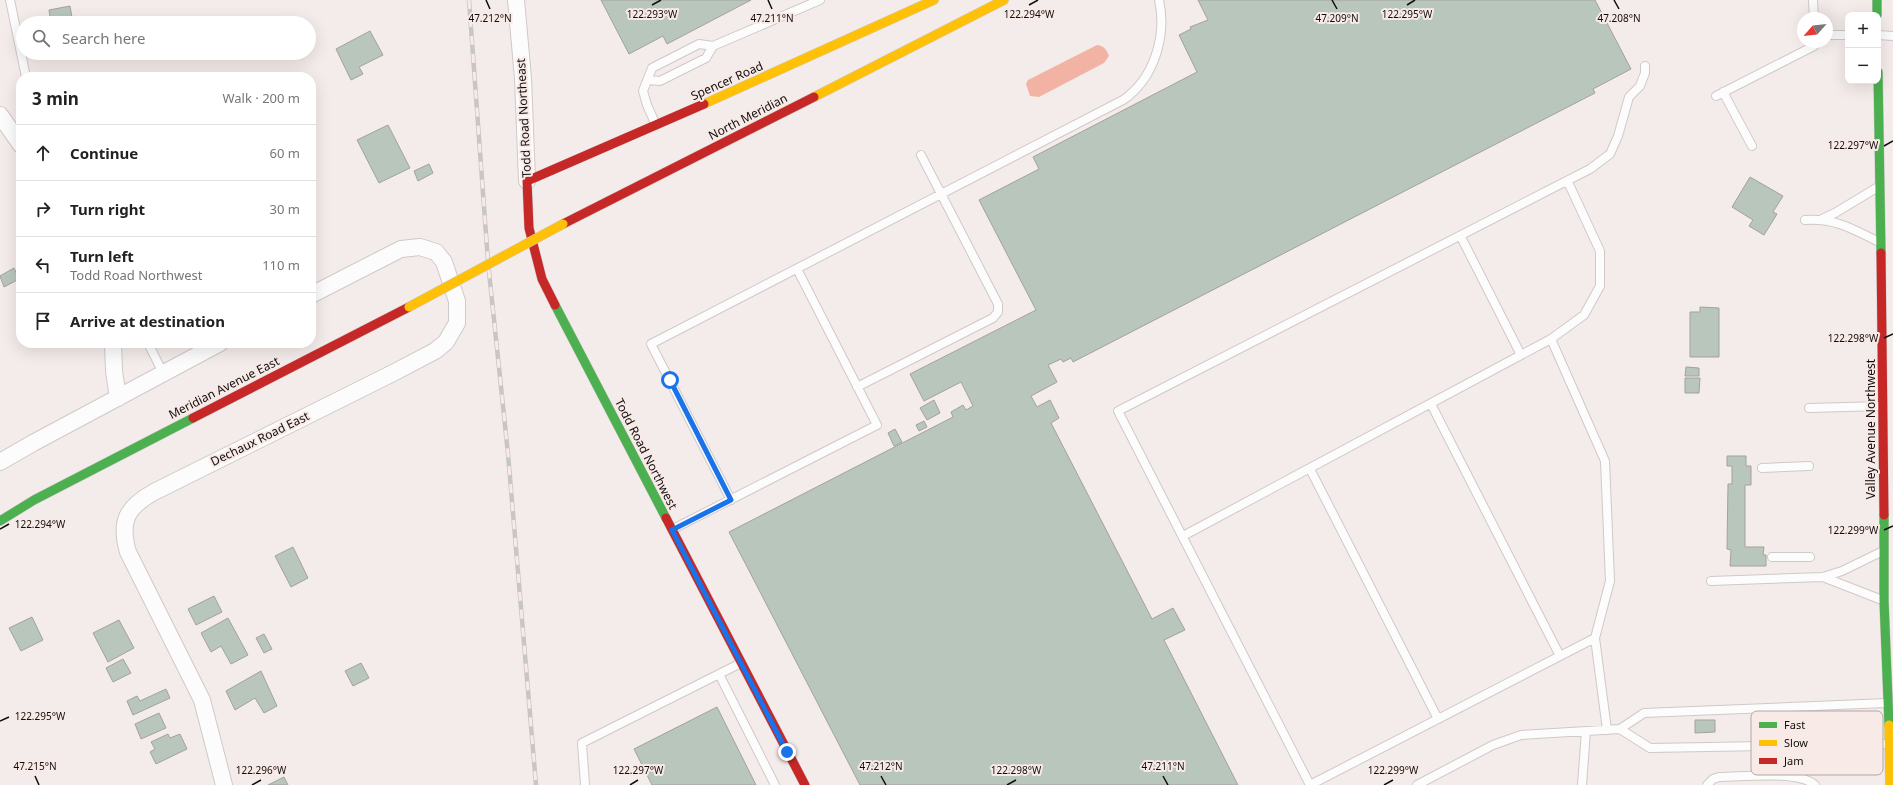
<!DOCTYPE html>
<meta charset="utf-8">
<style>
body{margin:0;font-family:"Noto Sans",sans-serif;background:#f2f2f2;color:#222}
.controls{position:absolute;right:12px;top:12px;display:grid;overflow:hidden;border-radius:8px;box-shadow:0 4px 16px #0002}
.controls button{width:36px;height:36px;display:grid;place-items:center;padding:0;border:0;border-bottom:1px solid #e0e0e0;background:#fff;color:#222;font:20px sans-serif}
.compass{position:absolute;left:1797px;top:12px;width:36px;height:36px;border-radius:50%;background:#fff;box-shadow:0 4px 16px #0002;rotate:243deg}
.stop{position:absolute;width:12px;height:12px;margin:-9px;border:3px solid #1a73e8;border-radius:50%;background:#fff}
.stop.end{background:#1a73e8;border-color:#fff;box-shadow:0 1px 4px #0008}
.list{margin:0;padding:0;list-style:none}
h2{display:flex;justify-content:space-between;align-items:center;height:52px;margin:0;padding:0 16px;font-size:17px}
h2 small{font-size:13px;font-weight:400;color:#767676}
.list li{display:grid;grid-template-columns:26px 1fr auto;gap:12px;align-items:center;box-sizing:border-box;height:56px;padding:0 16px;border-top:1px solid #e0e0e0}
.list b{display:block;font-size:15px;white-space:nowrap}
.list p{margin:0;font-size:13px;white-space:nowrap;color:#767676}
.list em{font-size:13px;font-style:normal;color:#767676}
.icon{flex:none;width:22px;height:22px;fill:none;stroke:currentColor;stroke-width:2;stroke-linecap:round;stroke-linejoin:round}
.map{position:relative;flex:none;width:1893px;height:785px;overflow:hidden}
.search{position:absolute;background:#fff;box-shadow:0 4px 16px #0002;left:16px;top:16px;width:300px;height:44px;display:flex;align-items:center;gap:10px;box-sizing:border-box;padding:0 14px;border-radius:22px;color:#767676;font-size:15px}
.panel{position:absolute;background:#fff;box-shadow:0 4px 16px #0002;left:16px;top:72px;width:300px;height:276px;border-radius:16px}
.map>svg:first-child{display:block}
.water{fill:#f3b3a4}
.building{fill:#b9c6bc;stroke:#a3a19f}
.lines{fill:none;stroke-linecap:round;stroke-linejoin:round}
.lane-casing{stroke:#cfc9c7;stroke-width:10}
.street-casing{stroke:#cfc9c7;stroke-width:18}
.fast-casing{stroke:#cfc9c7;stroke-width:10}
.slow-casing{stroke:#cfc9c7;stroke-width:10}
.jam-casing{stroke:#cfc9c7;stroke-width:10}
.lane{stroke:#fdfcfc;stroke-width:8}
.street{stroke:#fdfcfc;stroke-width:16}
.fast{stroke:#4caf50;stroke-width:9}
.slow{stroke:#ffc107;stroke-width:9}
.jam{stroke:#c62828;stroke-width:9}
.rail-casing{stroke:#c8c6c5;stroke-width:4.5}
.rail{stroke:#f7eae7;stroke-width:3;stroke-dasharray:9;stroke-linecap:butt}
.slow-bridge-casing{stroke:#cbc7c7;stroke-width:10;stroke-linecap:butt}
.slow-bridge{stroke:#ffc107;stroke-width:9}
.route{stroke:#1a73e8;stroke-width:5}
.ticks{fill:none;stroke:#110d0c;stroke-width:1.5}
.labels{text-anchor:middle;stroke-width:4;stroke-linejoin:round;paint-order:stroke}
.street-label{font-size:12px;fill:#110d0c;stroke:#f7eae7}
.key{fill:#f7eae7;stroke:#b2a8a5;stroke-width:1}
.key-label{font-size:11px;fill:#110d0c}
.ticks-label{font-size:10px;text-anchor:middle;fill:#110d0c;stroke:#f7eae7;stroke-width:4;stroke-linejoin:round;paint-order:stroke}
</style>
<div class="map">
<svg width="1893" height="785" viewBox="0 0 1893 785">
<rect width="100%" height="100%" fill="#f4ecea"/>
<!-- water -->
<path class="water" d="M 1097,45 C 1104,46 1106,49 1109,56 L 1104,63 L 1039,97 L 1030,96 L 1026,84 L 1028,80 Z"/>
<!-- building -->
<path class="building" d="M 601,0 L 751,0 L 667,44 L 663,36 L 629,54 Z
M 1198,0 L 1595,0 L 1631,69 L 1593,89 L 1595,93 L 1073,362 L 1071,358 L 1063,362 L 1061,359 L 1048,365 L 1057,382 L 1031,396 L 1037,407 L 1050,400 L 1059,418 L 1051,423 L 1152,619 L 1173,608 L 1185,630 L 1164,640 L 1238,785 L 860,785 L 729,532 L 953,417 L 951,412 L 963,405 L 966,410 L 973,406 L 961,382 L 924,401 L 910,374 L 1036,310 L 979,200 L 1039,169 L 1033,157 L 1197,72 L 1179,35 L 1191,29 L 1190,27 L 1208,20 Z
M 70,6 L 73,23 L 51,23 L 49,10 Z
M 370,31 L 383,55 L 359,67 L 363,74 L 351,80 L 336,49 Z
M 388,125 L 410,168 L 379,183 L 357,140 Z
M 429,164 L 433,173 L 418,181 L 414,171 Z
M 1750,177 L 1783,196 L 1773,212 L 1777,214 L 1764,235 L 1749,226 L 1753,220 L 1732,207 Z
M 14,268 L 19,279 L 4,287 L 0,276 Z
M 1700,307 L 1719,308 L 1719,357 L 1690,357 L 1690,312 L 1700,312 Z
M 1686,367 L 1699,368 L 1699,376 L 1685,376 Z
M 1685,378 L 1700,378 L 1699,393 L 1685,393 Z
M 934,400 L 940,413 L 927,420 L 920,408 Z
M 924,421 L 927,427 L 919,431 L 916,425 Z
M 895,429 L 902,442 L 894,446 L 888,433 Z
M 1727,456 L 1746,456 L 1746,466 L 1751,466 L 1751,485 L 1745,485 L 1745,547 L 1764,547 L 1763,555 L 1766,555 L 1766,566 L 1730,566 L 1731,550 L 1727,549 L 1728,484 L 1732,484 L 1732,466 L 1727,466 Z
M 293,547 L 308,578 L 291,587 L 275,556 Z
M 214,596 L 222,612 L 196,625 L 188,609 Z
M 32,617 L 43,640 L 21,651 L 9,628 Z
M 228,618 L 248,655 L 231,664 L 221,646 L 211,652 L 201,633 Z
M 119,620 L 134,648 L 108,662 L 93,633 Z
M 264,634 L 272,649 L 264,653 L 256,638 Z
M 123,659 L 131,673 L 113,682 L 106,668 Z
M 361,663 L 369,678 L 353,686 L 345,671 Z
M 261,671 L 277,706 L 264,713 L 255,698 L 235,710 L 226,691 Z
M 166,689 L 170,698 L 133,715 L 127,701 L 137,696 L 140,701 Z
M 717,707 L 756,785 L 652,785 L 634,749 Z
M 159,713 L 166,728 L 141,739 L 135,724 Z
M 1695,720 L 1715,720 L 1715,732 L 1695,733 Z
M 168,734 L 170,738 L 180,734 L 187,749 L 156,764 L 150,752 L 155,749 L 151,742 Z
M 284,777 L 288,785 L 268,785 Z"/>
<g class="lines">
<defs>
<path id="lane" d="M 10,0 L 26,77
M 1813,0 L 1814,18
M 1827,35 L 1848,35
M 1878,35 L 1893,36
M 648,80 L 660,81 L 706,58 L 713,46
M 1723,92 L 1752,146
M 1716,96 L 1814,46 L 1814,42
M 656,125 L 647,105 L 643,91 L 652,68 L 699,44 L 713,46 L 820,0
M 1822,219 L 1835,213 L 1878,187
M 1805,220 C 1835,218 1853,229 1879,242
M 1461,237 L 1521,355
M 1551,339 L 1605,461 L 1610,581 L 1595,638 L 1607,730
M 148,343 L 163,373
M 857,387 L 993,318 L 998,312 L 998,304 L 921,155
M 1431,404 L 1560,656
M 1809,408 L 1883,406
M 1762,468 L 1809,466
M 1310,469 L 1438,719
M 731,500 L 651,344 L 1123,100 C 1154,79 1167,36 1159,0
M 673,529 L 877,425 L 797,269
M 1183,536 L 1521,355 L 1551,339 L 1584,315 L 1600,286 L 1600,251 L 1568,182
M 1772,557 L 1810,557
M 1823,577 L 1882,600
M 1711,581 L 1823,577 L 1842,571 L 1883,551
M 719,674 L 775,785
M 1620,729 L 1650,748 L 1888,744
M 585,785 L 582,743 L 741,663
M 1310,785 L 1118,411 L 1590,169 L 1610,154 L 1618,136 L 1629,97 L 1640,86 L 1645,73 L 1645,66
M 1310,785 L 1595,638
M 1417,785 L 1493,745 L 1521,735 L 1620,729 L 1644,713 L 1887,703
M 1582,785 L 1586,731
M 1707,785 L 1713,779 L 1719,777 C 1743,777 1798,770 1815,785"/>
<path id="street" d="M 516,0 L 523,78 L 527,181
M 0,115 L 21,145
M 113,343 L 114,371 L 118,398
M 0,462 L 33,443 L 220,343
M 224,785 L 202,700 L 128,552 C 119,521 127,507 154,492 L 393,373 L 435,351 L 446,342 L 457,323 L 457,301 L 444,262 L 436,252 L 420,247 L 401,249 L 311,295"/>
<path id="fast" d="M 1877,0 L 1877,15
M 1878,72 L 1881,253
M 555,305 L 666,518
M 1884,515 L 1884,601 L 1889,725
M 0,521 L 34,500 L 193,418"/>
<path id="slow" d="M 814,97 L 1004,0
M 704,104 L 934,0
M 1889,725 L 1890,785"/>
<path id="jam" d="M 563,224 L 814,97
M 1881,253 L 1884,515
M 555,305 L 542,279 L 529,228 L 527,181 L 704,104
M 193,418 L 409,307
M 666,518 L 805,785"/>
</defs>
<!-- lane casing -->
<use href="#lane" class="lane-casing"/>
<!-- street casing -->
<use href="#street" class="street-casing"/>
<!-- fast casing -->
<use href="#fast" class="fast-casing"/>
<!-- slow casing -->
<use href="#slow" class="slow-casing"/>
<!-- jam casing -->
<use href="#jam" class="jam-casing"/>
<!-- lane -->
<use href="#lane" class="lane"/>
<!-- street -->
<use href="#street" class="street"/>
<!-- fast -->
<use href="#fast" class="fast"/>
<!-- slow -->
<use href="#slow" class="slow"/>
<!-- jam -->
<use href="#jam" class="jam"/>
<defs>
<path id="rail" d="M 469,0 L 488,262 L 508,454 L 536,785"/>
</defs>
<!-- rail casing -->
<use href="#rail" class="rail-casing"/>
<!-- rail -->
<use href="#rail" class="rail"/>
<defs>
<path id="slow-bridge" d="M 409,307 L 563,224"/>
</defs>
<!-- slow-bridge casing -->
<use href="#slow-bridge" class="slow-bridge-casing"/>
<!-- slow-bridge -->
<use href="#slow-bridge" class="slow-bridge"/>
</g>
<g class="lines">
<!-- route -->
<path class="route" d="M 670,380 L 731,500 L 672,530 L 787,752"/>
</g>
<!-- ticks -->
<path class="ticks" d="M 486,0 L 490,9M 768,0 L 772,9M 1332,0 L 1337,9M 1614,0 L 1619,9M 652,5 L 661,0M 1029,5 L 1038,0M 1407,5 L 1415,0M 1884,146 L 1893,141M 1884,338 L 1893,334M 0,529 L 9,524M 1884,530 L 1893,526M 0,721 L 9,717M 35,776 L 39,785M 881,776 L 886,785M 1163,776 L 1168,785M 252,785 L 261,780M 630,785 L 638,780M 1007,785 L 1016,780M 1384,785 L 1393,780"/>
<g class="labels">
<!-- street labels -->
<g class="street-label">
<text transform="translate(727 81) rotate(-24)" y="4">Spencer Road</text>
<text transform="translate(748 117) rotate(-27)" y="4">North Meridian</text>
<text transform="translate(524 118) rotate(-93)" y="4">Todd Road Northeast</text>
<text transform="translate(224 388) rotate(-27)" y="4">Meridian Avenue East</text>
<text transform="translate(1871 429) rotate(-90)" y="4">Valley Avenue Northwest</text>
<text transform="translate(260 439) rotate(-26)" y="4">Dechaux Road East</text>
<text transform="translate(646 454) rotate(63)" y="4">Todd Road Northwest</text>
</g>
</g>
<!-- legend -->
<rect x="1751" y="711" width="132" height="64" rx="6" class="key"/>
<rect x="1759" y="722" width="18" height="6" fill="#4caf50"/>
<rect x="1759" y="740" width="18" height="6" fill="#ffc107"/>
<rect x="1759" y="758" width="18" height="6" fill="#c62828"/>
<g class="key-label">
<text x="1784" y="729">Fast</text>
<text x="1784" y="747">Slow</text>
<text x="1784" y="765">Jam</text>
</g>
<g class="ticks-label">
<text x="652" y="18">122.293°W</text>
<text x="1029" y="18">122.294°W</text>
<text x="1407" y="18">122.295°W</text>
<text x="490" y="22">47.212°N</text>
<text x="772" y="22">47.211°N</text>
<text x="1337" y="22">47.209°N</text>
<text x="1619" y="22">47.208°N</text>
<text x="1853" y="149">122.297°W</text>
<text x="1853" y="342">122.298°W</text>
<text x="40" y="528">122.294°W</text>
<text x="1853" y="534">122.299°W</text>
<text x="40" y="720">122.295°W</text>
<text x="35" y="770">47.215°N</text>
<text x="881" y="770">47.212°N</text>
<text x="1163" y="770">47.211°N</text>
<text x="261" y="774">122.296°W</text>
<text x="638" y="774">122.297°W</text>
<text x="1016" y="774">122.298°W</text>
<text x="1393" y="774">122.299°W</text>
</g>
</svg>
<div class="controls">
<button>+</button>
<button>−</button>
</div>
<svg class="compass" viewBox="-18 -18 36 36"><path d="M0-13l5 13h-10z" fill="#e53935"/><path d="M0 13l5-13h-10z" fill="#767676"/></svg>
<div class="stop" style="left:670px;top:380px"></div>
<div class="stop end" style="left:787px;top:752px"></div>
<div class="search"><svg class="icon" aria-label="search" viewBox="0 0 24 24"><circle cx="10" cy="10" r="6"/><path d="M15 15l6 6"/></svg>Search here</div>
<section class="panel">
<h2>3 min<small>Walk · 200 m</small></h2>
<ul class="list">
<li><svg class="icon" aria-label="ahead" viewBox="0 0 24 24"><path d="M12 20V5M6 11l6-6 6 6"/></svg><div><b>Continue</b></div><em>60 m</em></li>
<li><svg class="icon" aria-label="right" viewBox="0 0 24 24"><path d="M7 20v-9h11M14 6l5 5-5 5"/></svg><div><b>Turn right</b></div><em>30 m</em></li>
<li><svg class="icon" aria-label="left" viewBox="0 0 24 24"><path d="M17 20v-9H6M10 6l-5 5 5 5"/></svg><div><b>Turn left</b><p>Todd Road Northwest</p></div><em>110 m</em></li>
<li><svg class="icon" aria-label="arrive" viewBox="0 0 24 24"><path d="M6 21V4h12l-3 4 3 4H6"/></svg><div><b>Arrive at destination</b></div></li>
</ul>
</section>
</div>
